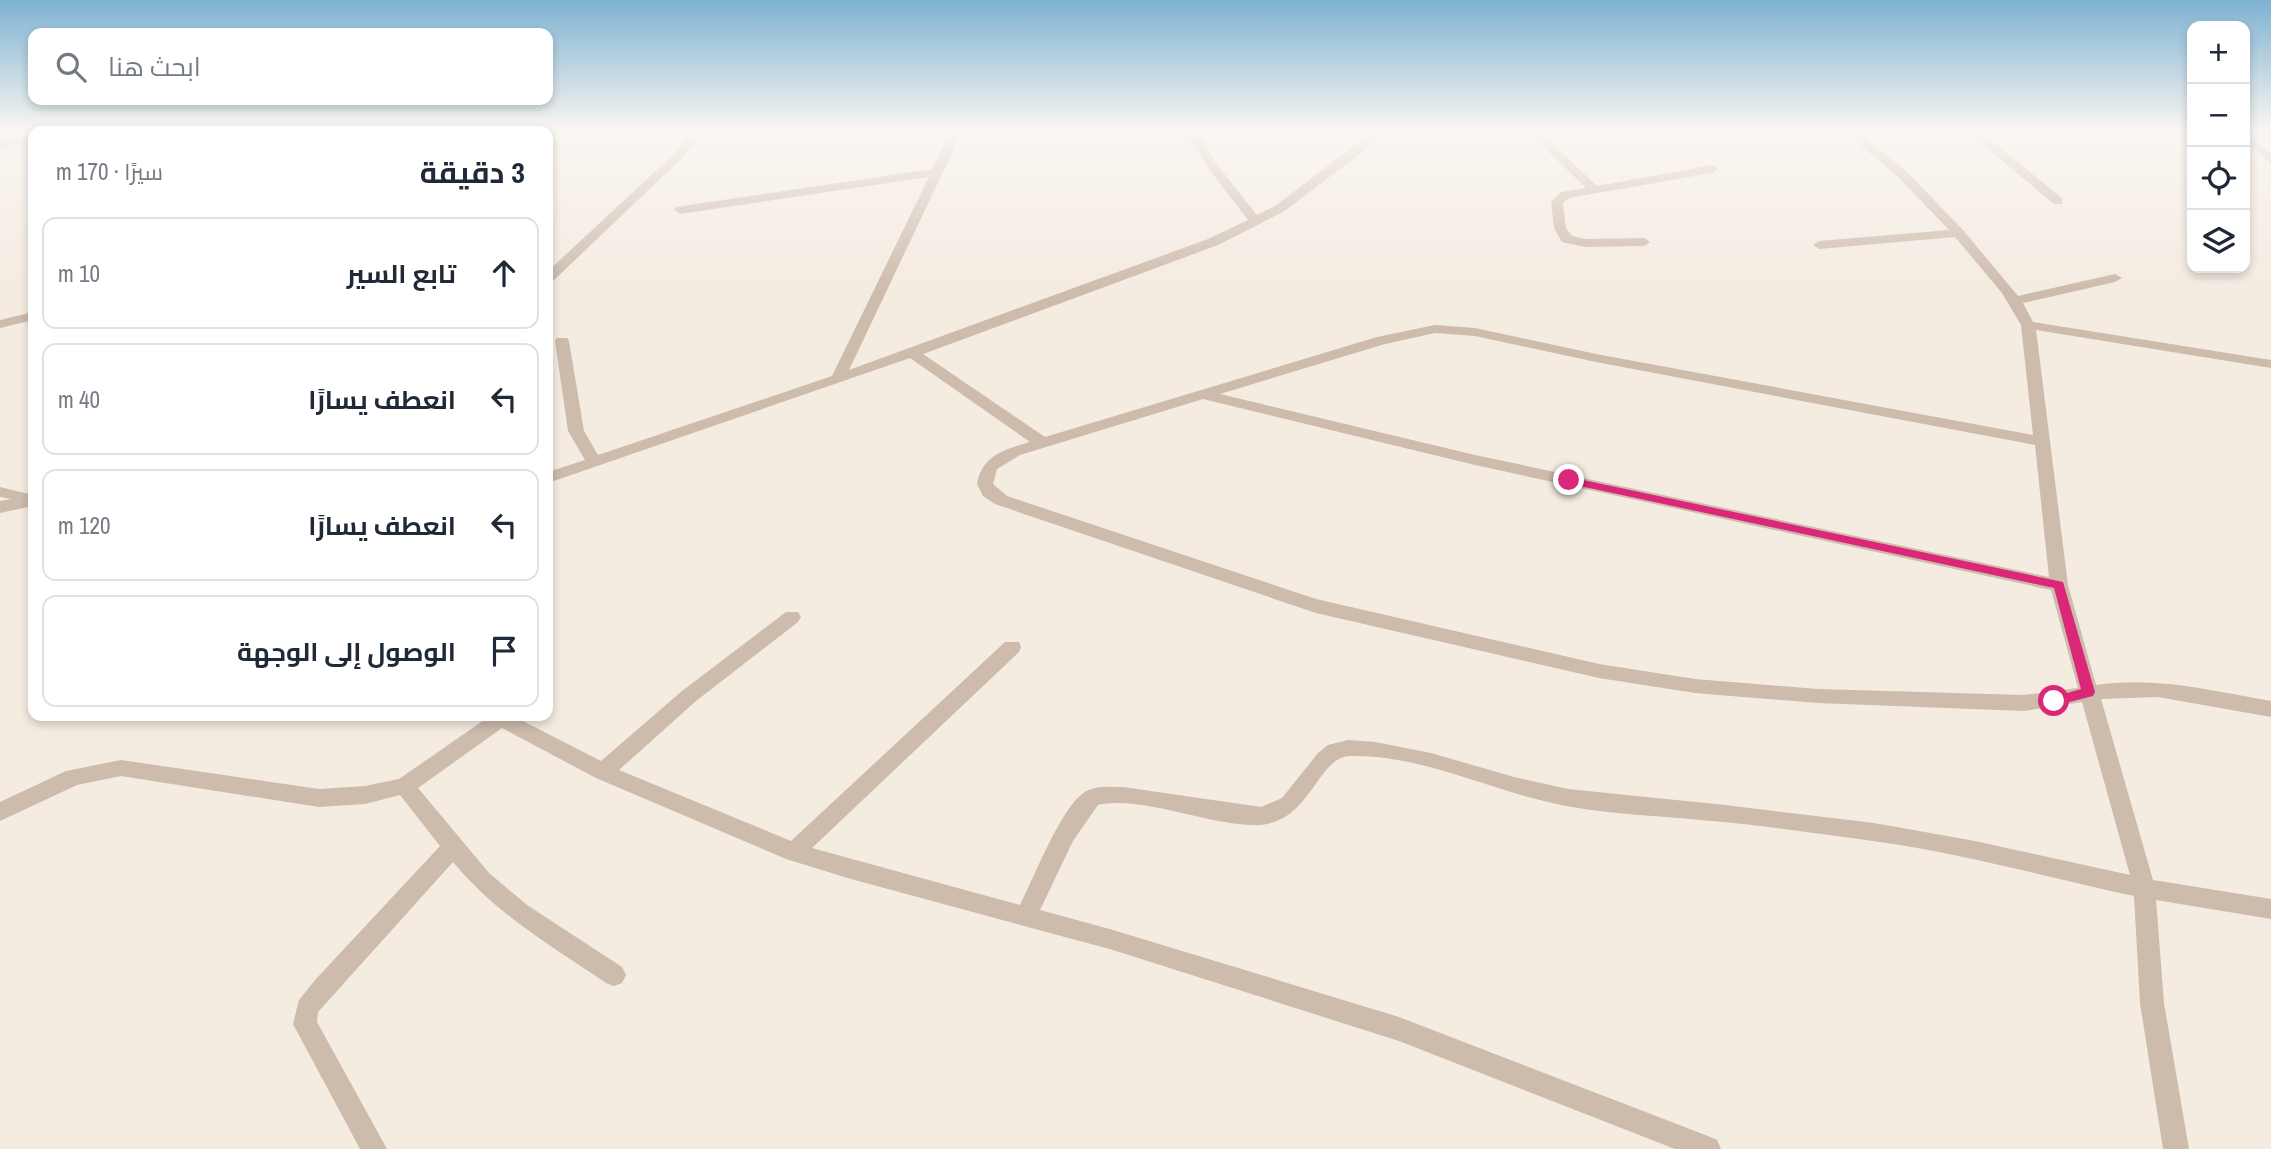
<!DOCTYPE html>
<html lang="ar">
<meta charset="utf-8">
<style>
body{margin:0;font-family:"Archivo Narrow",Cairo,sans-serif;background:#f6f6f7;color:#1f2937;direction:rtl}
.controls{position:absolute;right:21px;top:21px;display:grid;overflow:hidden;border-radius:14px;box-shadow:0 4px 10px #0003}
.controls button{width:63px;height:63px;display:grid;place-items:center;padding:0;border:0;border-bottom:2px solid #e0e1e3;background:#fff;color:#1f2937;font:35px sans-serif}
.stop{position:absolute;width:21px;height:21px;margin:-16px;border:5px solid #db2777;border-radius:50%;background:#fff}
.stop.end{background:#db2777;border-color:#fff;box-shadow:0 2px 7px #0008}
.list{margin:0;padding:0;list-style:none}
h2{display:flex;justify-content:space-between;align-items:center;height:91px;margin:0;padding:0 28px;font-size:30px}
h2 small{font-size:23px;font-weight:400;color:#747a83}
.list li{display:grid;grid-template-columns:46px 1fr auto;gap:21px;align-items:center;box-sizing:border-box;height:112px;margin:0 14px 14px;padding:0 14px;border:2px solid #e0e1e3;border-radius:14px}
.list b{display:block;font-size:26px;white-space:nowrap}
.list em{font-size:23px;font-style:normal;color:#747a83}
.icon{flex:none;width:38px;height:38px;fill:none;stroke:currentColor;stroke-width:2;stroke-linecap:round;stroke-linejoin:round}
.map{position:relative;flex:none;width:2271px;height:1149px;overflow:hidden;direction:ltr}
.search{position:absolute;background:#fff;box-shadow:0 4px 10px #0003;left:28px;top:28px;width:525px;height:77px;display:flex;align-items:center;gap:18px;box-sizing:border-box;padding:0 24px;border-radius:14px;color:#747a83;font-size:26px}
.panel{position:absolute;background:#fff;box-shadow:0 4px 10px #0003;left:28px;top:126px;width:525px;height:595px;border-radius:14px;direction:rtl}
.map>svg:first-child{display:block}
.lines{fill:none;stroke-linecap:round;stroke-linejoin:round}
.minor{fill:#cdbbac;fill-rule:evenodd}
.route{fill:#db2777}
</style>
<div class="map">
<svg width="2271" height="1149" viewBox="0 0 2271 1149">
<rect width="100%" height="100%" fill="#f4ebe1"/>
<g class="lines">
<!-- minor -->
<path class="minor" d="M 106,130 L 133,130 L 134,131 L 107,131 Z
M 694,130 L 706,130 L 681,159 L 553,281 L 548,282 L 548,271 L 673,155 Z
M 951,130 L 963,130 L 849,370 L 1208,239 L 1248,220 L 1206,165 L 1184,130 L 1196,130 L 1215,162 L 1257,215 L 1275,206 L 1375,130 L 1388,130 L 1356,157 L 1283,212 L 1218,245 L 923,354 L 1045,437 L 1377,337 L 1435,325 L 1475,328 L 1596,354 L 2033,435 L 2021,325 L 2002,293 L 1955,237 L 1819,249 L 1813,245 L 1819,241 L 1949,230 L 1898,177 L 1843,130 L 1856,130 L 1907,172 L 1963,230 L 2018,296 L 2115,274 L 2122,278 L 2115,282 L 2023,303 L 2033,322 L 2271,360 L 2271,368 L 2036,330 L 2068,585 L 2096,685 C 2155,676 2214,691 2271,701 L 2271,717 L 2158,697 L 2101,699 L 2153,880 L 2271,899 L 2271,919 L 2156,900 L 2164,1003 L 2189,1149 L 2163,1149 L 2140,1003 L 2134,896 C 2047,877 1961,853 1873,841 C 1816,833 1759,825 1701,820 C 1658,816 1614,814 1572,807 C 1498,795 1425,754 1350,756 C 1317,757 1311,822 1259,825 C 1211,827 1143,795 1098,805 L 1073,841 L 1040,910 L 1113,930 L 1399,1017 L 1708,1136 L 1717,1140 L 1721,1149 L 1675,1149 L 1399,1041 L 1113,950 L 851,879 L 786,859 L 596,778 L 502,728 L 418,788 L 489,873 L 527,905 L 622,967 L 626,975 L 622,983 L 614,986 L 606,983 C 551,946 495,913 453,862 L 318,1012 L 317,1022 L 387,1149 L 360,1149 L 293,1024 L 299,1000 L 316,979 L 440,846 L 400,795 L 365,804 L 319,807 L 121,776 L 77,785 L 0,821 L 0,802 L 66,771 L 121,760 L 319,789 L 365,786 L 399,779 L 487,718 L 486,716 L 513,716 L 601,761 L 682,691 L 786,612 L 798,612 L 801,617 L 798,622 L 696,701 L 619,770 L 791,841 L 1005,642 L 1019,642 L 1021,647 L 1019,652 L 812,848 L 1020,905 C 1033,880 1062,805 1085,792 C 1096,785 1111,787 1123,787 L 1261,807 L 1282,798 L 1318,753 L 1328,745 L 1348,740 L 1375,742 L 1431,753 L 1514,777 L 1568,789 L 1725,805 L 1874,823 L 1975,841 L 2130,875 L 2082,702 L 2024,711 L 1818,703 L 1695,693 L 1599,678 L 1316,613 L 995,504 L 983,496 L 977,484 C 982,455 1006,449 1030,442 L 910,358 L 548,483 L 548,472 L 585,460 L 568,431 L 555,341 L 557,338 L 567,338 L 569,341 L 584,431 L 598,455 L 832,376 L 929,177 L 680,214 L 674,210 L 676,207 L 932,169 ZM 1435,333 L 1475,336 L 1596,362 L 2035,445 L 2049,577 L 1475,455 L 1220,394 L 1385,344 ZM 1203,399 L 1475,465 L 2051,590 L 2078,688 L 2024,695 L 1818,689 L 1695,679 L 1599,664 L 1316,599 L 1007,496 L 993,484 L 997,469 L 1020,455 Z
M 1526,130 L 1538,130 L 1597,186 L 1712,165 L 1718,169 L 1712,173 L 1569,198 L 1563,203 L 1566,228 L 1572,236 L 1585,239 L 1644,238 L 1650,242 L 1644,246 L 1585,247 L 1562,242 L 1554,228 L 1551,202 L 1561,192 L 1586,188 Z
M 1965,130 L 1978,130 L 2062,198 L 2062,204 L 2054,204 Z
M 33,132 L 33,139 L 0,149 L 0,142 Z
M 2245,134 L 2271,153 L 2271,163 L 2245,143 Z
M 33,312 L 33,320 L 0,328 L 0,320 Z
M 0,487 L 33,495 L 33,506 L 0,513 L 0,501 L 11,499 L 0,497 Z"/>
</g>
<!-- sky -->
<linearGradient id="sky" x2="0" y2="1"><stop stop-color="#7eb2d2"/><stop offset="0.45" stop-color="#faf6f2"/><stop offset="1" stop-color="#faf6f2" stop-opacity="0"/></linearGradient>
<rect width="2271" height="291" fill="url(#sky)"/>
<!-- route -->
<path class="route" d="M 1569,477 L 2063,582 L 2095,692 L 2093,696 L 2054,706 L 2048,701 L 2050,698 L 2081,689 L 2054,588 L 1566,483 L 1564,480 Z"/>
</svg>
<div class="controls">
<button>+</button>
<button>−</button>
<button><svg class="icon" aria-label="locate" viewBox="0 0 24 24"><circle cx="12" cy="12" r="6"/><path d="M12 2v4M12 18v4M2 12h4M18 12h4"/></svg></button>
<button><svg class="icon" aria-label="layers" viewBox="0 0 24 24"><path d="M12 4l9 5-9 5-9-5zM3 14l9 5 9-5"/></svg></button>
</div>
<div class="stop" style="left:2054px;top:701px"></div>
<div class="stop end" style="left:1569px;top:480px"></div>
<div class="search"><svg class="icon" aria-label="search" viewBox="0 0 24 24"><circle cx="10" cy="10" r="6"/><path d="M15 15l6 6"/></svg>ابحث هنا</div>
<section class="panel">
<h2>3 دقيقة<small>سيرًا · 170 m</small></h2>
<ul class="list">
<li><svg class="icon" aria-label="ahead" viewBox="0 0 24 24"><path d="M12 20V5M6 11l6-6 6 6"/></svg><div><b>تابع السير</b></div><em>10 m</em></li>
<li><svg class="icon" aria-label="left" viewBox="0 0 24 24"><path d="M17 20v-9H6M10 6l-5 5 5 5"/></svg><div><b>انعطف يسارًا</b></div><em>40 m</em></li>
<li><svg class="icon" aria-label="left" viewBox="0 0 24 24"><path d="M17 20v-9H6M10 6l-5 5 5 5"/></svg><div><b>انعطف يسارًا</b></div><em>120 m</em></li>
<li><svg class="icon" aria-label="arrive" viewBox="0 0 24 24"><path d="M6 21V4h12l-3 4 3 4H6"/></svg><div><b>الوصول إلى الوجهة</b></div></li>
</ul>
</section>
</div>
